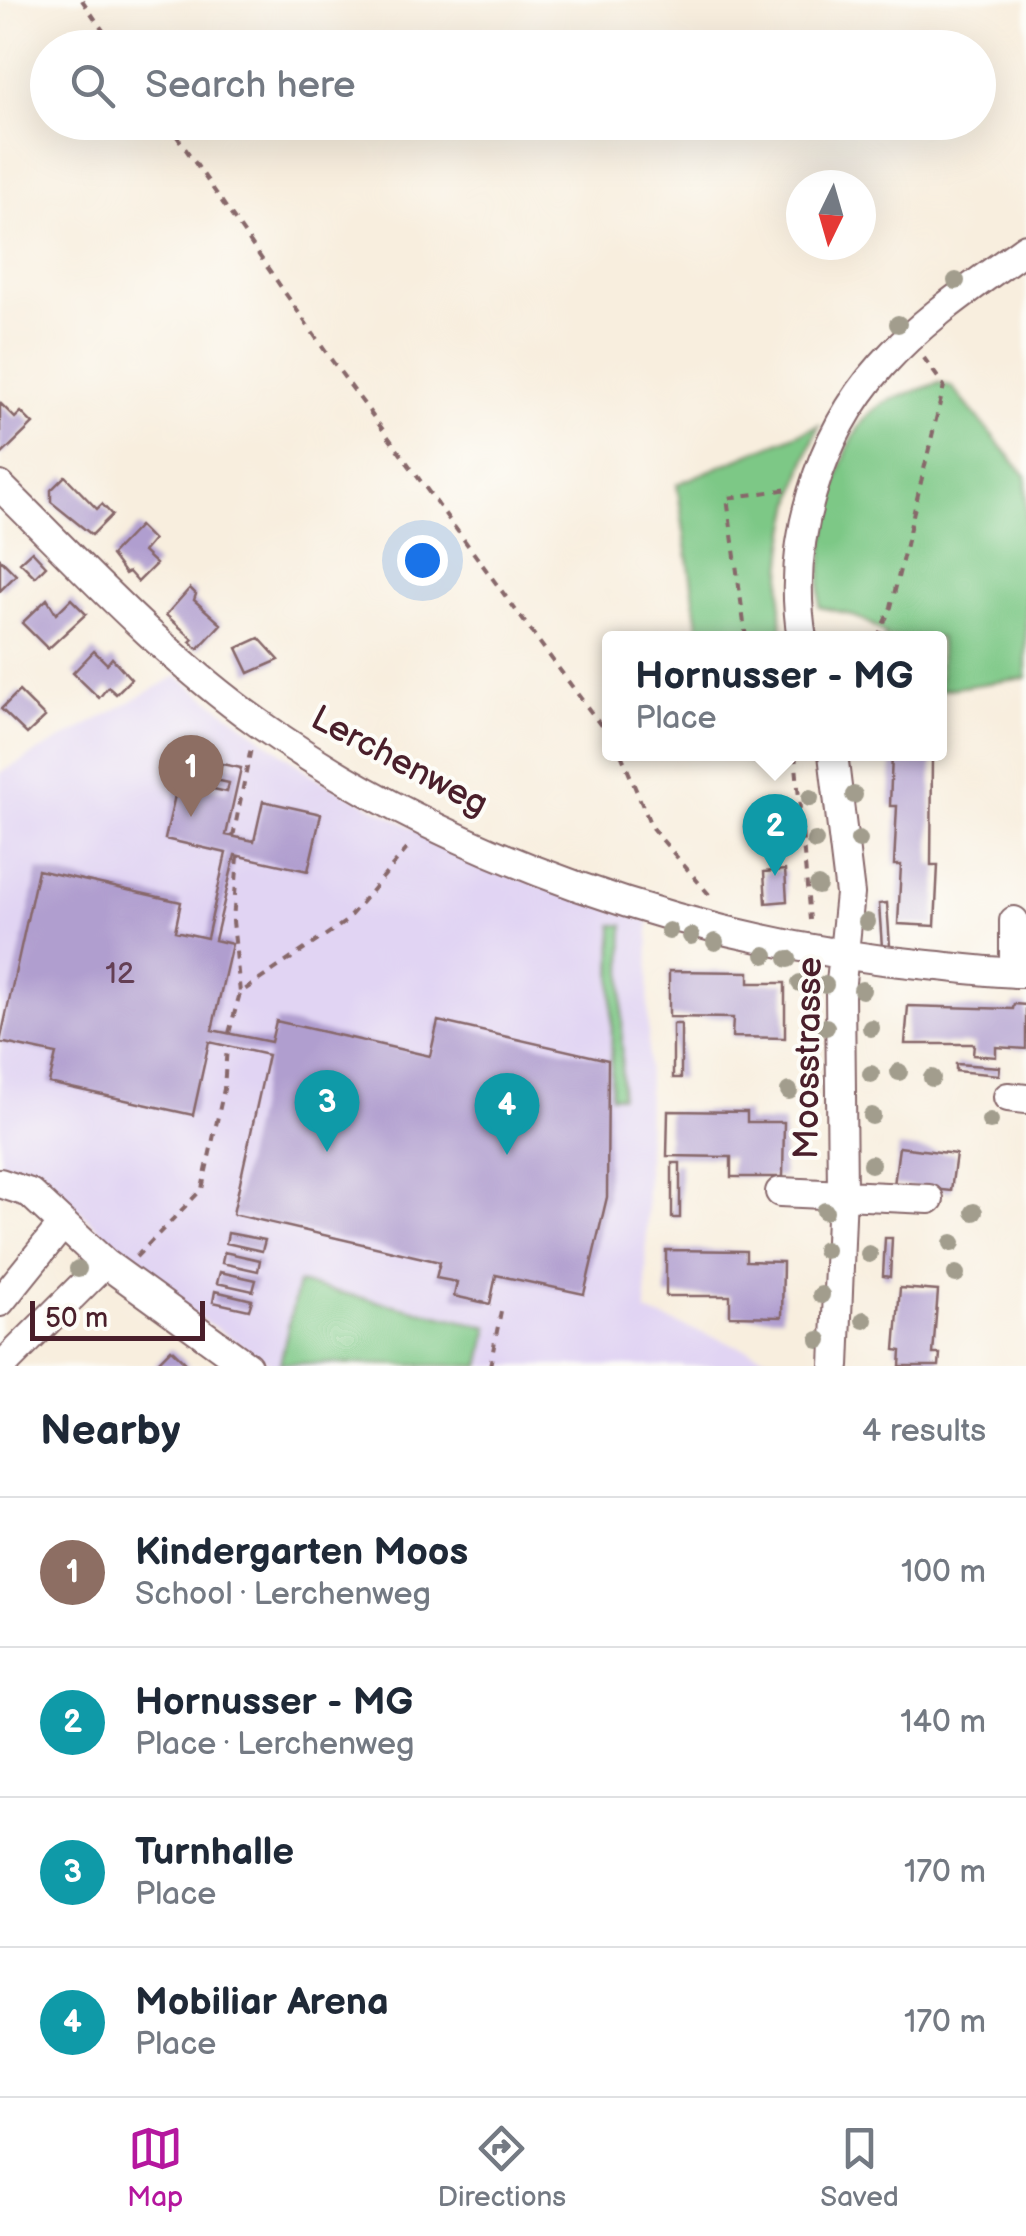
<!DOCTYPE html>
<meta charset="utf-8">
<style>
body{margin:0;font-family:"Balsamiq Sans",sans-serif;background:#f6f6f7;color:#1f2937}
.compass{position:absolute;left:786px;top:170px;width:90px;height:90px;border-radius:50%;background:#fff;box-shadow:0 10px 40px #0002;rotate:185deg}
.scale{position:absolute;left:30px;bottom:25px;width:175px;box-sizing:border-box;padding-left:10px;border:5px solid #4a1f2b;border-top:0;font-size:28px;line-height:35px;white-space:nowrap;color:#4a1f2b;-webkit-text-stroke:8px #fdfcf7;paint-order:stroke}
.you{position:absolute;left:422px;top:560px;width:35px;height:35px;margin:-25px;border:8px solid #fff;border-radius:50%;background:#1a73e8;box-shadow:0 0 0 15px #1a73e833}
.badge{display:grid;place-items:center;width:65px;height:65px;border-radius:50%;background:#b5179e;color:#fff;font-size:32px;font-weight:700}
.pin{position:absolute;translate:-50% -82px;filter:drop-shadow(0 2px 5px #0008)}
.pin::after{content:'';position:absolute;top:52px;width:35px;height:30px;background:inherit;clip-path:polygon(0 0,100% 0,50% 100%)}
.popup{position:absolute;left:602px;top:631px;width:345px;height:130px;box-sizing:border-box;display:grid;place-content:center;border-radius:10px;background:#fff;filter:drop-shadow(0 2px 8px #0005);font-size:32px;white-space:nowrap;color:#747a83}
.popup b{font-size:38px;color:#1f2937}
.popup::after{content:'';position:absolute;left:50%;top:100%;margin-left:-20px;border:20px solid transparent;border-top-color:#fff}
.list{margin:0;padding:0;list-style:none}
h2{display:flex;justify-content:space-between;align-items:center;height:130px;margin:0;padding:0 40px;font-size:42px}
h2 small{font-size:32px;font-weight:400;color:#747a83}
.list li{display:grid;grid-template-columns:65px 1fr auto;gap:30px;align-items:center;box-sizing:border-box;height:150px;padding:0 40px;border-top:2px solid #e0e1e3}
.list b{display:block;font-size:38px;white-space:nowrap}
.list p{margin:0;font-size:32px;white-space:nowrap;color:#747a83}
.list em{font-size:32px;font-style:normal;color:#747a83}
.icon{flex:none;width:55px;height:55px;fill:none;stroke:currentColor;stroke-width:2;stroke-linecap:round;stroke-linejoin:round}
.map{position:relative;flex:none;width:1026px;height:1366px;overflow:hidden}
.search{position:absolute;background:#fff;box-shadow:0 10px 40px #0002;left:30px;right:30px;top:30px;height:110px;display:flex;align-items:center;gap:25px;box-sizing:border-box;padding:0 35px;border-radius:55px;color:#747a83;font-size:38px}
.sheet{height:730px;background:#fff}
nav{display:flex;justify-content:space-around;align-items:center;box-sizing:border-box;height:140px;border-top:2px solid #e0e1e3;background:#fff;font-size:28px;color:#747a83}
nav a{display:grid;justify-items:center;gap:5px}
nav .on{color:#b5179e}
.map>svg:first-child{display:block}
.built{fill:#e1d4f3}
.green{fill:#7dc886;stroke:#647458;stroke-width:2.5}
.building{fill:#b09ecf;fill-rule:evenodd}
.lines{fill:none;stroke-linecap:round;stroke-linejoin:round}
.minor-casing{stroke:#87676a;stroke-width:32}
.path{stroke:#87676a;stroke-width:4;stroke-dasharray:8 8;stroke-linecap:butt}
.minor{stroke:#fff;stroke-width:28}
.tree{fill:#a29d8d}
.labels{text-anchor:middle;stroke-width:8;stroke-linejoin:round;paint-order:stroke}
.number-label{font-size:30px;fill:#643f54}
.street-label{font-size:35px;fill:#4a1f2b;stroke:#fdfcf7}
</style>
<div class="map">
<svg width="1026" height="1366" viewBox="0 0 1026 1366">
<rect width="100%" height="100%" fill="#fdfcf7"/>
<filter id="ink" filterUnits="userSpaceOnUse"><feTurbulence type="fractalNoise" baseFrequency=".01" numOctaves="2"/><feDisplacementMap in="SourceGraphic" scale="20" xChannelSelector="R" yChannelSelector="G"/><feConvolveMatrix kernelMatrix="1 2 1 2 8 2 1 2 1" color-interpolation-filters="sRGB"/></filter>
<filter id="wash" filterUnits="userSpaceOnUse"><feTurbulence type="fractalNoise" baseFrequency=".0048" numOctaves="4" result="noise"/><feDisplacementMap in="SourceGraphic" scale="40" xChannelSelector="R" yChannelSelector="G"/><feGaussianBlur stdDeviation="2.25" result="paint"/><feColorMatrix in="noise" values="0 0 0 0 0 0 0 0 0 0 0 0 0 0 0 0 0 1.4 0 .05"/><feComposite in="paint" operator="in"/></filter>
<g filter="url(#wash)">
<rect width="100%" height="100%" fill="#f8eede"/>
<!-- built -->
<path class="built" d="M 177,676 L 317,778 L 394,818 L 498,872 L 649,920 L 646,1312 L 792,1366 L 274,1366 L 180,1305 L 80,1211 L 0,1190 L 0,773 Z"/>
<!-- green -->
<path class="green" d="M 939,383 L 952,387 L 1026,476 L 1026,678 L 940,690 L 940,638 L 884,638 L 886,635 C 866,618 844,612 819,607 C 820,557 833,433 881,405 C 898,395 920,390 939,383 Z
M 819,425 C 789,496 777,561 782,638 L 700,638 L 677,484 Z
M 613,925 L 624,925 L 621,1096 L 611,1096 Z
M 298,1283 L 489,1327 L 480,1366 L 280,1363 Z"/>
<g id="blocks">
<!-- building -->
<path class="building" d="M 0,403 L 15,418 L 21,412 L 33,424 L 0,456 Z
M 65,476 L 97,509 L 102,504 L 112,515 L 92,535 L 51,502 L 51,490 Z
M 139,526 L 153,540 L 143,552 L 156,564 L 138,582 L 129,572 L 125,574 L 111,555 Z
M 32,551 L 46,566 L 35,577 L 20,562 Z
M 0,559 L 16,575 L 0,591 Z
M 190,588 L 196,594 L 194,600 L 221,624 L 198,649 L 190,642 L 193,639 L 166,615 Z
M 47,599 L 56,614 L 71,599 L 86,614 L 48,649 L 22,623 Z
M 259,638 L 279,660 L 249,673 L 237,648 Z
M 94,651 L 107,664 L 112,658 L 131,679 L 116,694 L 108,687 L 99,698 L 73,673 Z
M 19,691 L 45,717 L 27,734 L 1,709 Z
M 892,754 L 932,756 L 931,865 L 938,865 L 935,926 L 898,924 L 901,865 L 894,865 L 897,806 L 890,806 Z
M 184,756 L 241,768 L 226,835 L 254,841 L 263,801 L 321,814 L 308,871 L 235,855 L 215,940 L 232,944 L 212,1030 L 271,1042 L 276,1021 L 430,1056 L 438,1021 L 608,1060 L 607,1197 L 584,1294 L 496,1275 L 490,1304 L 454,1296 L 457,1282 L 436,1278 L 440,1262 L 233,1214 L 268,1055 L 209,1042 L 193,1115 L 49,1083 L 56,1054 L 0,1042 L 38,870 L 181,902 L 175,931 L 207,938 L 226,853 L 165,839 ZM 188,774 L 229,783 L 227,792 L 186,783 Z
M 785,870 L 787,901 L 766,903 L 764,872 Z
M 887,903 L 890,946 L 882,947 L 879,904 Z
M 669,971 L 749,972 L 749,983 L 785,983 L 785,1038 L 732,1037 L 733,1018 L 669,1017 Z
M 1014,1004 L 1026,1005 L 1026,1049 L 996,1047 L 996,1057 L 973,1055 L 974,1044 L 905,1044 L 908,1006 L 1013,1009 Z
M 673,1024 L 681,1024 L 681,1078 L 673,1078 Z
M 956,1064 L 1000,1067 L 999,1075 L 956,1071 Z
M 668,1111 L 747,1112 L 747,1122 L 784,1122 L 783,1177 L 731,1177 L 731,1157 L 667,1156 Z
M 899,1147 L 956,1154 L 951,1191 L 894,1185 Z
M 672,1163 L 680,1163 L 680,1218 L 672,1218 Z
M 228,1233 L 265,1240 L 262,1251 L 226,1243 Z
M 885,1238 L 892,1238 L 890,1277 L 883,1276 Z
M 666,1250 L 746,1251 L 746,1261 L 783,1262 L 782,1317 L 730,1316 L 730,1296 L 666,1296 Z
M 224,1252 L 260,1260 L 258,1271 L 222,1263 Z
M 220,1272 L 256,1280 L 253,1291 L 217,1283 Z
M 900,1288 L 938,1291 L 933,1354 L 940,1354 L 939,1366 L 900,1366 L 901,1351 L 895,1350 Z
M 215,1291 L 252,1300 L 249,1310 L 213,1302 Z
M 171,1349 L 189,1366 L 154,1366 Z"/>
</g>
</g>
<g filter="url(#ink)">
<use href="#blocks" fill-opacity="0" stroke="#87676a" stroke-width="2.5"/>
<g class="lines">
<defs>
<path id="minor" d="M 0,486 C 82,567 163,655 257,722 C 445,857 698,943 928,965 C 960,968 993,973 1026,973
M 802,638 C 786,544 818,436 882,365 C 923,319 976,284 1026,248
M 833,754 L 850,894 L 840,992 L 842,1192 L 835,1366
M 1014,973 L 1014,921
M 1008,1097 L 1026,1099
M 0,1183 L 30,1193 L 105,1263 L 247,1366
M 780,1192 L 929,1199
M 0,1302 L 63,1224
M 2,1366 L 105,1263"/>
</defs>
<!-- minor casing -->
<use href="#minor" class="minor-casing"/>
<!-- path -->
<path class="path" d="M 82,0 L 115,48
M 167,122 L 330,358 L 610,738
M 746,638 L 727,498 L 789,489
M 877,638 L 891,607 L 944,386 L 924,358
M 621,754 L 652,828 L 712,898
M 795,754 L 810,920
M 233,837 L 251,748
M 238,856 L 233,921 L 240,993
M 229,1033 L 240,993 L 345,922 L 412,843
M 136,1257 L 202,1189 L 224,1089 L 227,1046
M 490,1366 L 501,1311"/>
<!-- minor -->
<use href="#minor" class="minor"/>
</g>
<!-- trees -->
<g class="tree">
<circle cx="956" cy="281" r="9"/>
<circle cx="898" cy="324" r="9"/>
<circle cx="854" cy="795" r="9"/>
<circle cx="810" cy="798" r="9"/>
<circle cx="859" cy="840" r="9"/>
<circle cx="815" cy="841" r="9"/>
<circle cx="818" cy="886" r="9"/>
<circle cx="867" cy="922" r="9"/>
<circle cx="669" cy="931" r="9"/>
<circle cx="691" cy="936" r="9"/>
<circle cx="715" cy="942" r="9"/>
<circle cx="765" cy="955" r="9"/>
<circle cx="788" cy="959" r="9"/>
<circle cx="800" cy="983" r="9"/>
<circle cx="825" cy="985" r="9"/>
<circle cx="862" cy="990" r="9"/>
<circle cx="826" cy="1027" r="9"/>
<circle cx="871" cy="1028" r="9"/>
<circle cx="899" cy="1072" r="9"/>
<circle cx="871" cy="1074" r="9"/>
<circle cx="932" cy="1078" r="9"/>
<circle cx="789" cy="1091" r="9"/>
<circle cx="872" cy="1116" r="9"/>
<circle cx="990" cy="1121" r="9"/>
<circle cx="871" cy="1164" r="9"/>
<circle cx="825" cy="1211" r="9"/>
<circle cx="974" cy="1212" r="9"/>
<circle cx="952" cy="1243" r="9"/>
<circle cx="825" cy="1250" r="9"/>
<circle cx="869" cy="1254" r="9"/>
<circle cx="78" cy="1269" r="9"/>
<circle cx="956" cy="1274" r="9"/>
<circle cx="821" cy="1295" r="9"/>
<circle cx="864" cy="1320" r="9"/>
<circle cx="819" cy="1340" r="9"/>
</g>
</g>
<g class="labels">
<!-- number labels -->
<g class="number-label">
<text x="120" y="983">12</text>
</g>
<!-- street labels -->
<g class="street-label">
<text transform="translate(400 760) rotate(28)" y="12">Lerchenweg</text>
<text transform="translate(807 1058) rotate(-89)" y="12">Moosstrasse</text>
</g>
</g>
</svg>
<svg class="compass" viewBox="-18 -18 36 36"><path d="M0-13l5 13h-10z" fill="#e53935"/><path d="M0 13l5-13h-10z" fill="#747a83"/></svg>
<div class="scale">50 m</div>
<div class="you"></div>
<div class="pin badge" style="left:191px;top:817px;background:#8d6e63">1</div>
<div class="pin badge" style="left:775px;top:876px;background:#0f9aa8">2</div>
<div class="popup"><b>Hornusser - MG</b>Place</div>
<div class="pin badge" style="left:327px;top:1152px;background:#0f9aa8">3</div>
<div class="pin badge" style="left:507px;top:1155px;background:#0f9aa8">4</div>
<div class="search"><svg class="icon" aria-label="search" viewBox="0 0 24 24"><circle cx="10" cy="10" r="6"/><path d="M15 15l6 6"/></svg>Search here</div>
</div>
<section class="sheet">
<h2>Nearby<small>4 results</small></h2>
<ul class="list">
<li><span class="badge" style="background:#8d6e63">1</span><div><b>Kindergarten Moos</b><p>School · Lerchenweg</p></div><em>100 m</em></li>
<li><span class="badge" style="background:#0f9aa8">2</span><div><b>Hornusser - MG</b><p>Place · Lerchenweg</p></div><em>140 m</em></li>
<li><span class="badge" style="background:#0f9aa8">3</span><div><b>Turnhalle</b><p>Place</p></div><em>170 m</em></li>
<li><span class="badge" style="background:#0f9aa8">4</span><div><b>Mobiliar Arena</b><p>Place</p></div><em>170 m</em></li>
</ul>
</section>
<nav>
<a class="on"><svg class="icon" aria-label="map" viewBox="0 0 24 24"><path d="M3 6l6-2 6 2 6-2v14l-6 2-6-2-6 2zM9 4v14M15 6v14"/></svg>Map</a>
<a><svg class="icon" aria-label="directions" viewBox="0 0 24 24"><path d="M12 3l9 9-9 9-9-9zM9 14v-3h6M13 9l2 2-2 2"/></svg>Directions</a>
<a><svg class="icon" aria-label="saved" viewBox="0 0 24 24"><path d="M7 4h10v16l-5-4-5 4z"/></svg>Saved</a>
</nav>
